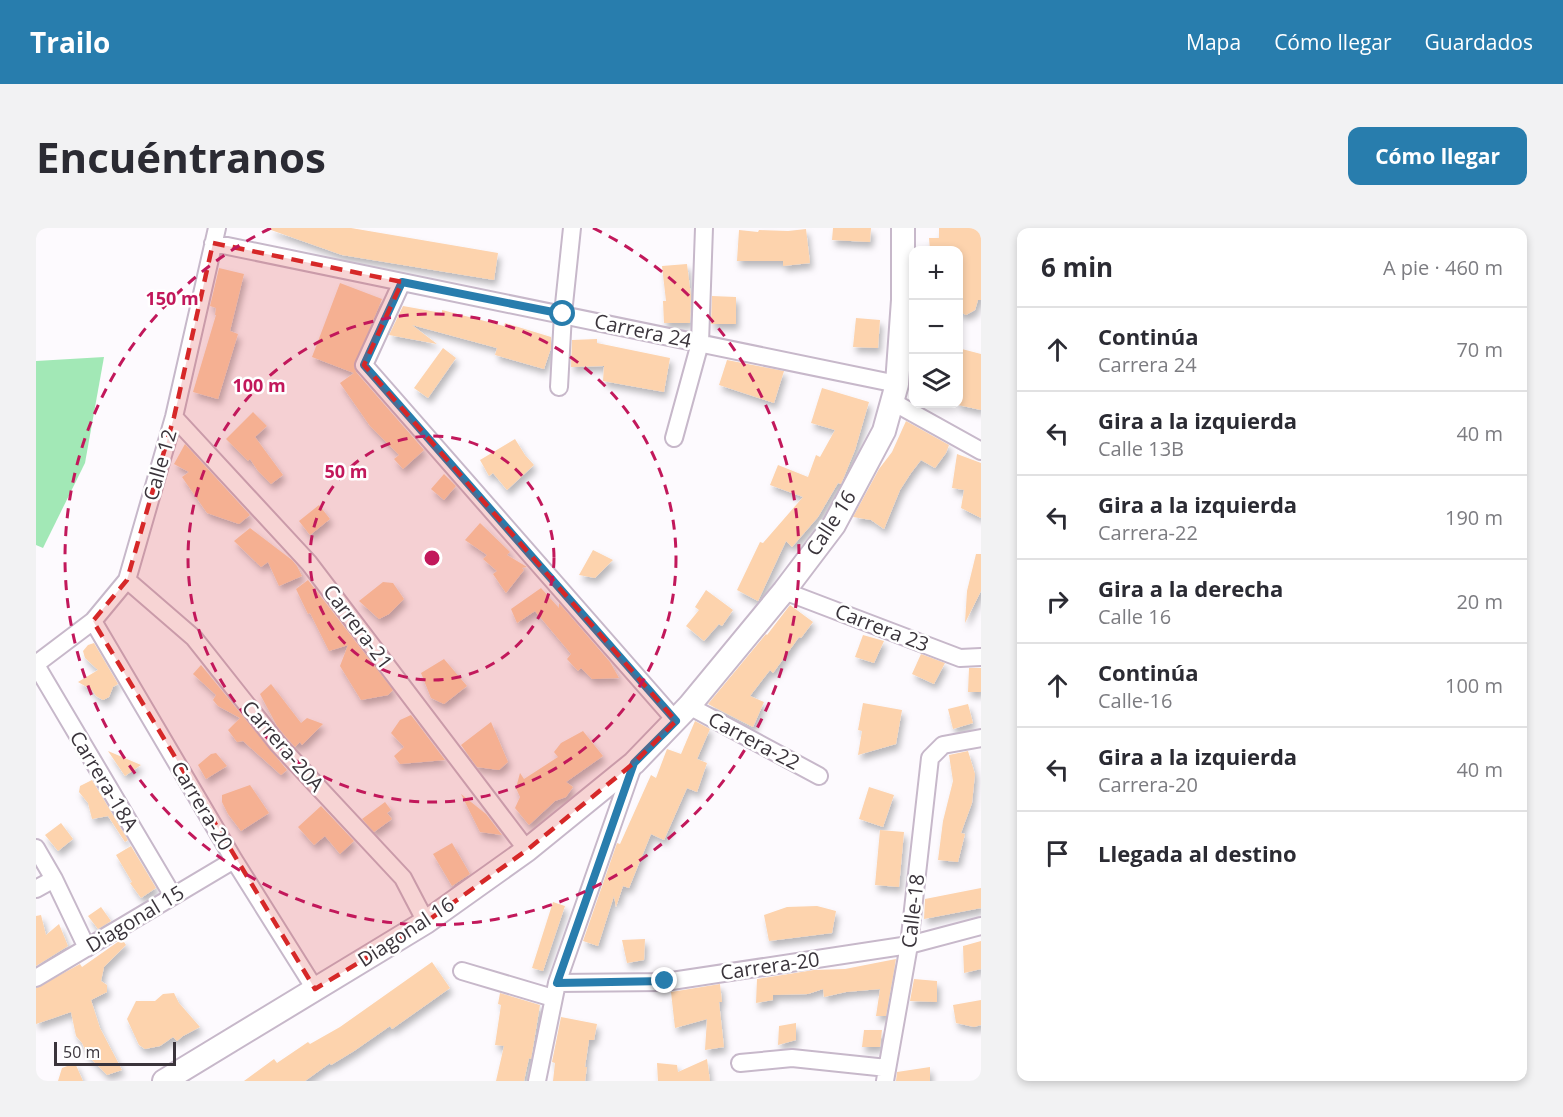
<!DOCTYPE html>
<html lang="es">
<meta charset="utf-8">
<style>
body{margin:0;font-family:"Open Sans",sans-serif;background:#f2f2f3;color:#2b2b33}
.controls{position:absolute;right:18px;top:18px;display:grid;overflow:hidden;border-radius:12px;box-shadow:0 3px 9px #0003}
.controls button{width:54px;height:54px;display:grid;place-items:center;padding:0;border:0;border-bottom:2px solid #e1e1e2;background:#fff;color:#2b2b33;font:30px sans-serif}
.scale{position:absolute;left:18px;bottom:15px;width:122px;box-sizing:border-box;padding-left:6px;border:3px solid #3a343b;border-top:0;font-size:16px;line-height:21px;white-space:nowrap;color:#3a343b;-webkit-text-stroke:4px #fff;paint-order:stroke}
.stop{position:absolute;width:18px;height:18px;margin:-14px;border:4px solid #287dad;border-radius:50%;background:#fff}
.stop.end{background:#287dad;border-color:#fff;box-shadow:0 2px 6px #0008}
.list{margin:0;padding:0;list-style:none}
h2{display:flex;justify-content:space-between;align-items:center;height:78px;margin:0;padding:0 24px;font-size:26px}
h2 small{font-size:20px;font-weight:400;color:#7c7c81}
.list li{display:grid;grid-template-columns:39px 1fr auto;gap:18px;align-items:center;box-sizing:border-box;height:84px;padding:0 24px;border-top:2px solid #e1e1e2}
.list b{display:block;font-size:22px;white-space:nowrap}
.list p{margin:0;font-size:20px;white-space:nowrap;color:#7c7c81}
.list em{font-size:20px;font-style:normal;color:#7c7c81}
.icon{flex:none;width:33px;height:33px;fill:none;stroke:currentColor;stroke-width:2;stroke-linecap:round;stroke-linejoin:round}
.map{position:relative;flex:none;width:945px;height:853px;overflow:hidden;border-radius:12px}
header{display:flex;align-items:center;gap:36px;box-sizing:border-box;height:84px;padding:0 30px;background:#287dad;color:#fff}
header strong{font-size:28px}
nav{display:flex;gap:33px;margin-inline-start:auto;font-size:21px}
.intro{display:flex;align-items:center;justify-content:space-between;box-sizing:border-box;height:144px;padding:0 36px}
h1{margin:0;font-size:42px}
.button{padding:15px 27px;border-radius:12px;background:#287dad;color:#fff;font-size:21px;font-weight:700}
main{display:flex;gap:36px;padding:0 36px}
aside{flex:1;background:#fff;border-radius:12px;box-shadow:0 3px 9px #0003}
.map>svg:first-child{display:block}
.green{fill:#a2e8b6}
.building{fill:#fdd3ad;filter:url(#shadow)}
.lines{fill:none;stroke-linecap:round;stroke-linejoin:round}
.street-casing{stroke:#c7b8ca;stroke-width:20}
.secondary-casing{stroke:#c7b8ca;stroke-width:26}
.street{stroke:#fff;stroke-width:16}
.secondary{stroke:#fff;stroke-width:22}
.route{stroke:#287dad;stroke-width:8}
.marked{fill:#d62828;fill-opacity:0.2;stroke:#d62828;stroke-width:4.5;stroke-dasharray:12 8;stroke-linejoin:round}
.ring{fill:none;stroke:#c2185b;stroke-width:3;stroke-dasharray:10 8}
.labels{text-anchor:middle;stroke-width:5;stroke-linejoin:round;paint-order:stroke}
.street-label{font-size:20px;fill:#3a343b;stroke:#fff}
.centre{fill:#c2185b;stroke:#fff;stroke-width:3}
.ring-label{font-size:18px;text-anchor:middle;font-weight:bold;fill:#c2185b;stroke:#fff;stroke-width:5;stroke-linejoin:round;paint-order:stroke}
</style>
<header>
<strong>Trailo</strong>
<nav><a>Mapa</a><a>Cómo llegar</a><a>Guardados</a></nav>
</header>
<div class="intro"><h1>Encuéntranos</h1><a class="button">Cómo llegar</a></div>
<main>
<div class="map">
<svg width="945" height="853" viewBox="0 0 945 853">
<defs>
<filter id="shadow"><feDropShadow dx="3" dy="5.5" stdDeviation="3" flood-color="#0004"/></filter>
</defs>
<rect width="100%" height="100%" fill="#fdfafe"/>
<!-- green -->
<path class="green" d="M 68,129 L 49,235 L 7,320 L 0,317 L 0,133 Z"/>
<!-- building -->
<path class="building" d="M 235,0 L 315,0 L 462,25 L 458,52 L 306,27 L 235,2 Z
M 797,0 L 835,0 L 834,14 L 796,12 Z
M 903,0 L 945,0 L 945,72 L 942,72 L 939,82 L 930,87 L 922,83 L 922,22 L 894,22 L 893,10 L 903,10 Z
M 770,1 L 774,35 L 747,38 L 747,33 L 701,33 L 703,2 L 722,4 L 723,2 L 752,3 Z
M 651,36 L 655,68 L 654,95 L 628,95 L 627,73 L 630,73 L 626,38 Z
M 183,40 L 208,46 L 194,103 L 202,106 L 182,171 L 157,164 L 180,87 L 179,87 L 180,80 L 174,78 Z
M 304,55 L 346,71 L 318,138 L 320,144 L 388,222 L 367,241 L 358,231 L 363,227 L 334,198 L 304,155 L 318,145 L 276,129 Z
M 676,68 L 700,69 L 700,96 L 675,96 Z
M 367,78 L 406,85 L 406,82 L 468,98 L 469,95 L 515,109 L 515,120 L 508,141 L 459,127 L 461,120 L 376,97 L 401,116 L 353,107 Z
M 820,90 L 844,92 L 842,120 L 817,119 Z
M 561,111 L 561,115 L 634,130 L 628,164 L 567,153 L 568,138 L 535,139 L 536,112 Z
M 407,120 L 420,130 L 392,170 L 378,160 Z
M 922,120 L 945,126 L 945,182 L 922,177 Z
M 691,132 L 748,143 L 738,175 L 683,157 Z
M 786,160 L 833,174 L 819,222 L 805,256 L 802,255 L 782,289 L 756,319 L 750,313 L 722,373 L 701,362 L 724,314 L 727,315 L 767,269 L 734,257 L 742,237 L 772,249 L 780,227 L 784,229 L 799,202 L 775,195 Z
M 217,184 L 231,198 L 219,209 L 247,247 L 235,256 L 222,243 L 214,231 L 212,233 L 190,211 Z
M 870,193 L 913,217 L 910,225 L 899,240 L 885,232 L 875,245 L 864,262 L 848,301 L 835,292 L 817,289 L 843,241 L 856,224 Z
M 479,211 L 489,227 L 498,237 L 471,262 L 457,245 L 453,248 L 444,232 Z
M 149,216 L 214,287 L 203,296 L 171,285 L 146,249 L 153,244 L 138,236 Z
M 921,226 L 945,235 L 945,290 L 925,280 L 928,262 L 916,260 Z
M 408,246 L 420,258 L 408,272 L 395,261 Z
M 283,277 L 294,291 L 274,307 L 263,293 Z
M 444,295 L 474,324 L 471,327 L 491,339 L 486,340 L 488,342 L 470,365 L 457,346 L 461,343 L 447,331 L 451,327 L 429,312 Z
M 214,300 L 256,332 L 261,338 L 266,348 L 243,358 L 232,334 L 225,339 L 198,313 Z
M 557,322 L 577,332 L 559,350 L 543,347 Z
M 940,326 L 945,326 L 945,363 L 929,395 L 931,363 Z
M 272,352 L 357,462 L 352,467 L 325,472 L 304,438 L 312,417 L 293,423 L 274,385 L 272,386 L 260,361 Z
M 347,354 L 357,355 L 368,371 L 353,386 L 343,391 L 323,373 Z
M 505,360 L 523,380 L 523,375 L 574,434 L 583,450 L 556,451 L 545,440 L 542,443 L 531,431 L 535,426 L 499,383 L 481,395 L 475,381 Z
M 670,362 L 697,382 L 686,398 L 683,396 L 668,413 L 650,398 L 663,382 L 659,379 Z
M 754,377 L 777,394 L 765,410 L 763,409 L 737,445 L 734,442 L 714,468 L 728,474 L 717,499 L 672,476 L 730,406 L 731,407 Z
M 827,407 L 848,413 L 838,435 L 819,429 Z
M 58,415 L 82,456 L 77,459 L 73,469 L 67,472 L 60,468 L 56,462 L 42,454 L 62,442 L 49,430 L 47,423 L 52,417 Z
M 885,426 L 909,435 L 898,456 L 876,446 Z
M 408,431 L 431,458 L 408,476 L 395,470 L 385,445 Z
M 165,437 L 251,542 L 245,547 L 207,513 L 201,514 L 192,502 L 204,490 L 182,478 L 177,472 L 180,467 L 157,446 Z
M 933,440 L 945,440 L 945,464 L 932,464 Z
M 235,456 L 265,495 L 271,490 L 287,496 L 266,517 L 264,514 L 259,519 L 250,509 L 241,498 L 224,466 Z
M 827,475 L 866,482 L 860,516 L 822,527 L 826,503 L 822,502 Z
M 932,476 L 937,495 L 917,501 L 912,481 Z
M 375,487 L 409,532 L 364,536 L 358,528 L 368,519 L 355,505 L 364,492 Z
M 659,493 L 674,501 L 661,531 L 671,535 L 661,564 L 651,560 L 628,612 L 615,606 L 593,660 L 587,658 L 580,679 L 578,668 L 562,718 L 547,713 L 581,615 L 584,616 L 615,547 L 620,550 L 631,521 L 645,526 Z
M 455,494 L 472,534 L 463,542 L 441,539 L 425,517 Z
M 547,503 L 567,528 L 530,554 L 537,559 L 530,569 L 519,573 L 493,597 L 479,580 L 484,569 L 480,560 L 484,545 L 488,551 L 522,529 L 518,524 L 525,515 Z
M 72,523 L 105,537 L 89,548 Z
M 932,523 L 939,546 L 936,575 L 925,605 L 929,606 L 922,634 L 902,632 L 907,593 L 917,553 L 913,527 Z
M 180,525 L 191,538 L 170,551 L 162,537 L 175,526 Z
M 56,552 L 92,612 L 89,614 L 72,588 L 56,591 L 52,575 L 43,564 L 44,558 Z
M 214,557 L 233,585 L 205,603 L 192,586 L 186,574 L 186,567 Z
M 833,559 L 858,567 L 847,599 L 823,591 Z
M 425,566 L 450,586 L 466,607 L 444,604 Z
M 349,574 L 355,582 L 351,585 L 356,591 L 338,604 L 326,591 Z
M 285,578 L 318,613 L 304,626 L 289,608 L 278,617 L 262,599 Z
M 25,595 L 37,611 L 22,623 L 9,607 Z
M 844,602 L 868,604 L 863,659 L 839,657 Z
M 416,615 L 434,646 L 416,658 L 397,626 Z
M 95,618 L 120,660 L 105,670 L 94,655 L 96,654 L 80,627 Z
M 945,660 L 945,680 L 888,691 L 889,671 Z
M 517,674 L 529,678 L 507,743 L 496,740 Z
M 781,678 L 800,683 L 796,705 L 733,713 L 728,687 L 751,679 Z
M 65,679 L 75,693 L 62,701 L 52,688 Z
M 5,687 L 10,707 L 23,696 L 32,718 L 0,738 L 0,688 Z
M 86,711 L 90,717 L 68,739 L 65,753 L 71,757 L 71,764 L 55,772 L 64,800 L 86,842 L 71,847 L 52,828 L 46,815 L 40,808 L 35,784 L 0,796 L 0,760 L 44,736 L 46,739 Z
M 609,711 L 608,732 L 591,735 L 586,712 Z
M 945,713 L 945,741 L 928,745 L 927,718 Z
M 860,731 L 850,788 L 840,788 L 844,761 L 810,764 L 788,769 L 787,761 L 772,766 L 737,767 L 737,772 L 720,775 L 721,751 L 778,742 L 809,741 Z
M 396,734 L 414,760 L 356,801 L 354,798 L 318,823 L 295,837 L 294,835 L 269,853 L 208,853 L 238,831 L 241,835 L 272,814 L 274,816 L 304,799 Z
M 878,751 L 901,753 L 901,774 L 874,773 Z
M 684,756 L 686,774 L 683,774 L 688,819 L 669,822 L 671,791 L 639,800 L 635,764 Z
M 138,765 L 143,775 L 164,799 L 147,808 L 141,813 L 137,809 L 124,818 L 109,821 L 103,817 L 91,791 L 100,773 L 119,773 L 127,766 Z
M 464,765 L 504,777 L 495,831 L 493,830 L 488,853 L 460,853 L 468,818 L 459,817 L 465,777 L 462,776 Z
M 945,772 L 945,797 L 938,799 L 920,795 L 917,777 Z
M 525,789 L 561,796 L 558,812 L 553,812 L 549,839 L 551,839 L 549,853 L 517,853 L 519,835 L 516,834 Z
M 760,795 L 760,812 L 742,817 L 743,798 Z
M 828,802 L 846,802 L 844,819 L 826,819 Z
M 671,831 L 674,853 L 622,853 L 621,835 L 641,837 L 642,844 Z
M 39,835 L 47,853 L 22,853 L 26,840 Z
M 894,839 L 894,853 L 860,853 L 861,844 Z"/>
<g class="lines">
<defs>
<path id="street" d="M 177,15 L 861,156
M 366,54 L 328,137 L 640,493
M 523,159 L 527,86 L 536,0
M 857,174 L 945,223
M 138,189 L 273,335 L 491,622
M 638,210 L 664,115 L 668,0
M 91,352 L 158,410 L 242,516 L 367,650 L 390,694
M 748,363 L 924,430 L 945,429
M 57,393 L 198,632 L 279,761
M 0,436 L 57,393 L 91,352 L 138,189 L 181,0
M 0,437 L 137,668
M 653,478 L 783,548
M 0,620 L 18,651 L 51,720
M 0,661 L 18,651
M 426,743 L 517,770
M 0,750 L 198,632
M 521,755 L 629,754 L 873,717 L 945,698
M 704,835 L 756,830 L 851,840
M 501,853 L 521,755 L 598,535
M 849,853 L 873,717 L 894,530 L 907,517 L 945,510"/>
<path id="secondary" d="M 128,853 L 390,694 L 491,622 L 598,535 L 653,478 L 748,363 L 798,297 L 848,203 L 861,156 L 867,72 L 867,0"/>
</defs>
<!-- street casing -->
<use href="#street" class="street-casing"/>
<!-- secondary casing -->
<use href="#secondary" class="secondary-casing"/>
<!-- street -->
<use href="#street" class="street"/>
<!-- secondary -->
<use href="#secondary" class="secondary"/>
</g>
<g class="lines">
<!-- route -->
<path class="route" d="M 527,86 L 366,54 L 328,137 L 640,493 L 598,535 L 521,755 L 629,753"/>
</g>
<!-- marked area -->
<path class="marked" d="M 177,15 L 366,54 L 328,137 L 640,493 L 598,535 L 491,622 L 390,694 L 279,761 L 57,393 L 91,352 L 138,189 Z"/>
<!-- distance rings -->
<g class="ring">
<circle cx="396" cy="330" r="122"/>
<circle cx="396" cy="330" r="244"/>
<path d="M557 0A367 367 0 1 1 235 0"/>
</g>
<g class="labels">
<!-- street labels -->
<g class="street-label">
<text transform="translate(607 103) rotate(12)" y="7">Carrera 24</text>
<text transform="translate(124 237) rotate(-74)" y="7">Calle 12</text>
<text transform="translate(795 295) rotate(-57)" y="7">Calle 16</text>
<text transform="translate(322 399) rotate(53)" y="7">Carrera-21</text>
<text transform="translate(846 400) rotate(21)" y="7">Carrera 23</text>
<text transform="translate(718 513) rotate(28)" y="7">Carrera-22</text>
<text transform="translate(247 518) rotate(49)" y="7">Carrera-20A</text>
<text transform="translate(68 553) rotate(59)" y="7">Carrera-18A</text>
<text transform="translate(166 578) rotate(59)" y="7">Carrera-20</text>
<text transform="translate(877 683) rotate(-83)" y="7">Calle-18</text>
<text transform="translate(99 691) rotate(-31)" y="7">Diagonal 15</text>
<text transform="translate(370 704) rotate(-33)" y="7">Diagonal 16</text>
<text transform="translate(734 738) rotate(-8)" y="7">Carrera-20</text>
</g>
</g>
<circle cx="396" cy="330" r="9" class="centre"/>
<g class="ring-label">
<text x="136" y="77">150 m</text>
<text x="223" y="164">100 m</text>
<text x="310" y="250">50 m</text>
</g>
</svg>
<div class="controls">
<button>+</button>
<button>−</button>
<button><svg class="icon" aria-label="layers" viewBox="0 0 24 24"><path d="M12 4l9 5-9 5-9-5zM3 14l9 5 9-5"/></svg></button>
</div>
<div class="scale">50 m</div>
<div class="stop" style="left:527px;top:86px"></div>
<div class="stop end" style="left:629px;top:753px"></div>
</div>
<aside>
<h2>6 min<small>A pie · 460 m</small></h2>
<ul class="list">
<li><svg class="icon" aria-label="ahead" viewBox="0 0 24 24"><path d="M12 20V5M6 11l6-6 6 6"/></svg><div><b>Continúa</b><p>Carrera 24</p></div><em>70 m</em></li>
<li><svg class="icon" aria-label="left" viewBox="0 0 24 24"><path d="M17 20v-9H6M10 6l-5 5 5 5"/></svg><div><b>Gira a la izquierda</b><p>Calle 13B</p></div><em>40 m</em></li>
<li><svg class="icon" aria-label="left" viewBox="0 0 24 24"><path d="M17 20v-9H6M10 6l-5 5 5 5"/></svg><div><b>Gira a la izquierda</b><p>Carrera-22</p></div><em>190 m</em></li>
<li><svg class="icon" aria-label="right" viewBox="0 0 24 24"><path d="M7 20v-9h11M14 6l5 5-5 5"/></svg><div><b>Gira a la derecha</b><p>Calle 16</p></div><em>20 m</em></li>
<li><svg class="icon" aria-label="ahead" viewBox="0 0 24 24"><path d="M12 20V5M6 11l6-6 6 6"/></svg><div><b>Continúa</b><p>Calle-16</p></div><em>100 m</em></li>
<li><svg class="icon" aria-label="left" viewBox="0 0 24 24"><path d="M17 20v-9H6M10 6l-5 5 5 5"/></svg><div><b>Gira a la izquierda</b><p>Carrera-20</p></div><em>40 m</em></li>
<li><svg class="icon" aria-label="arrive" viewBox="0 0 24 24"><path d="M6 21V4h12l-3 4 3 4H6"/></svg><div><b>Llegada al destino</b></div></li>
</ul>
</aside>
</main>
